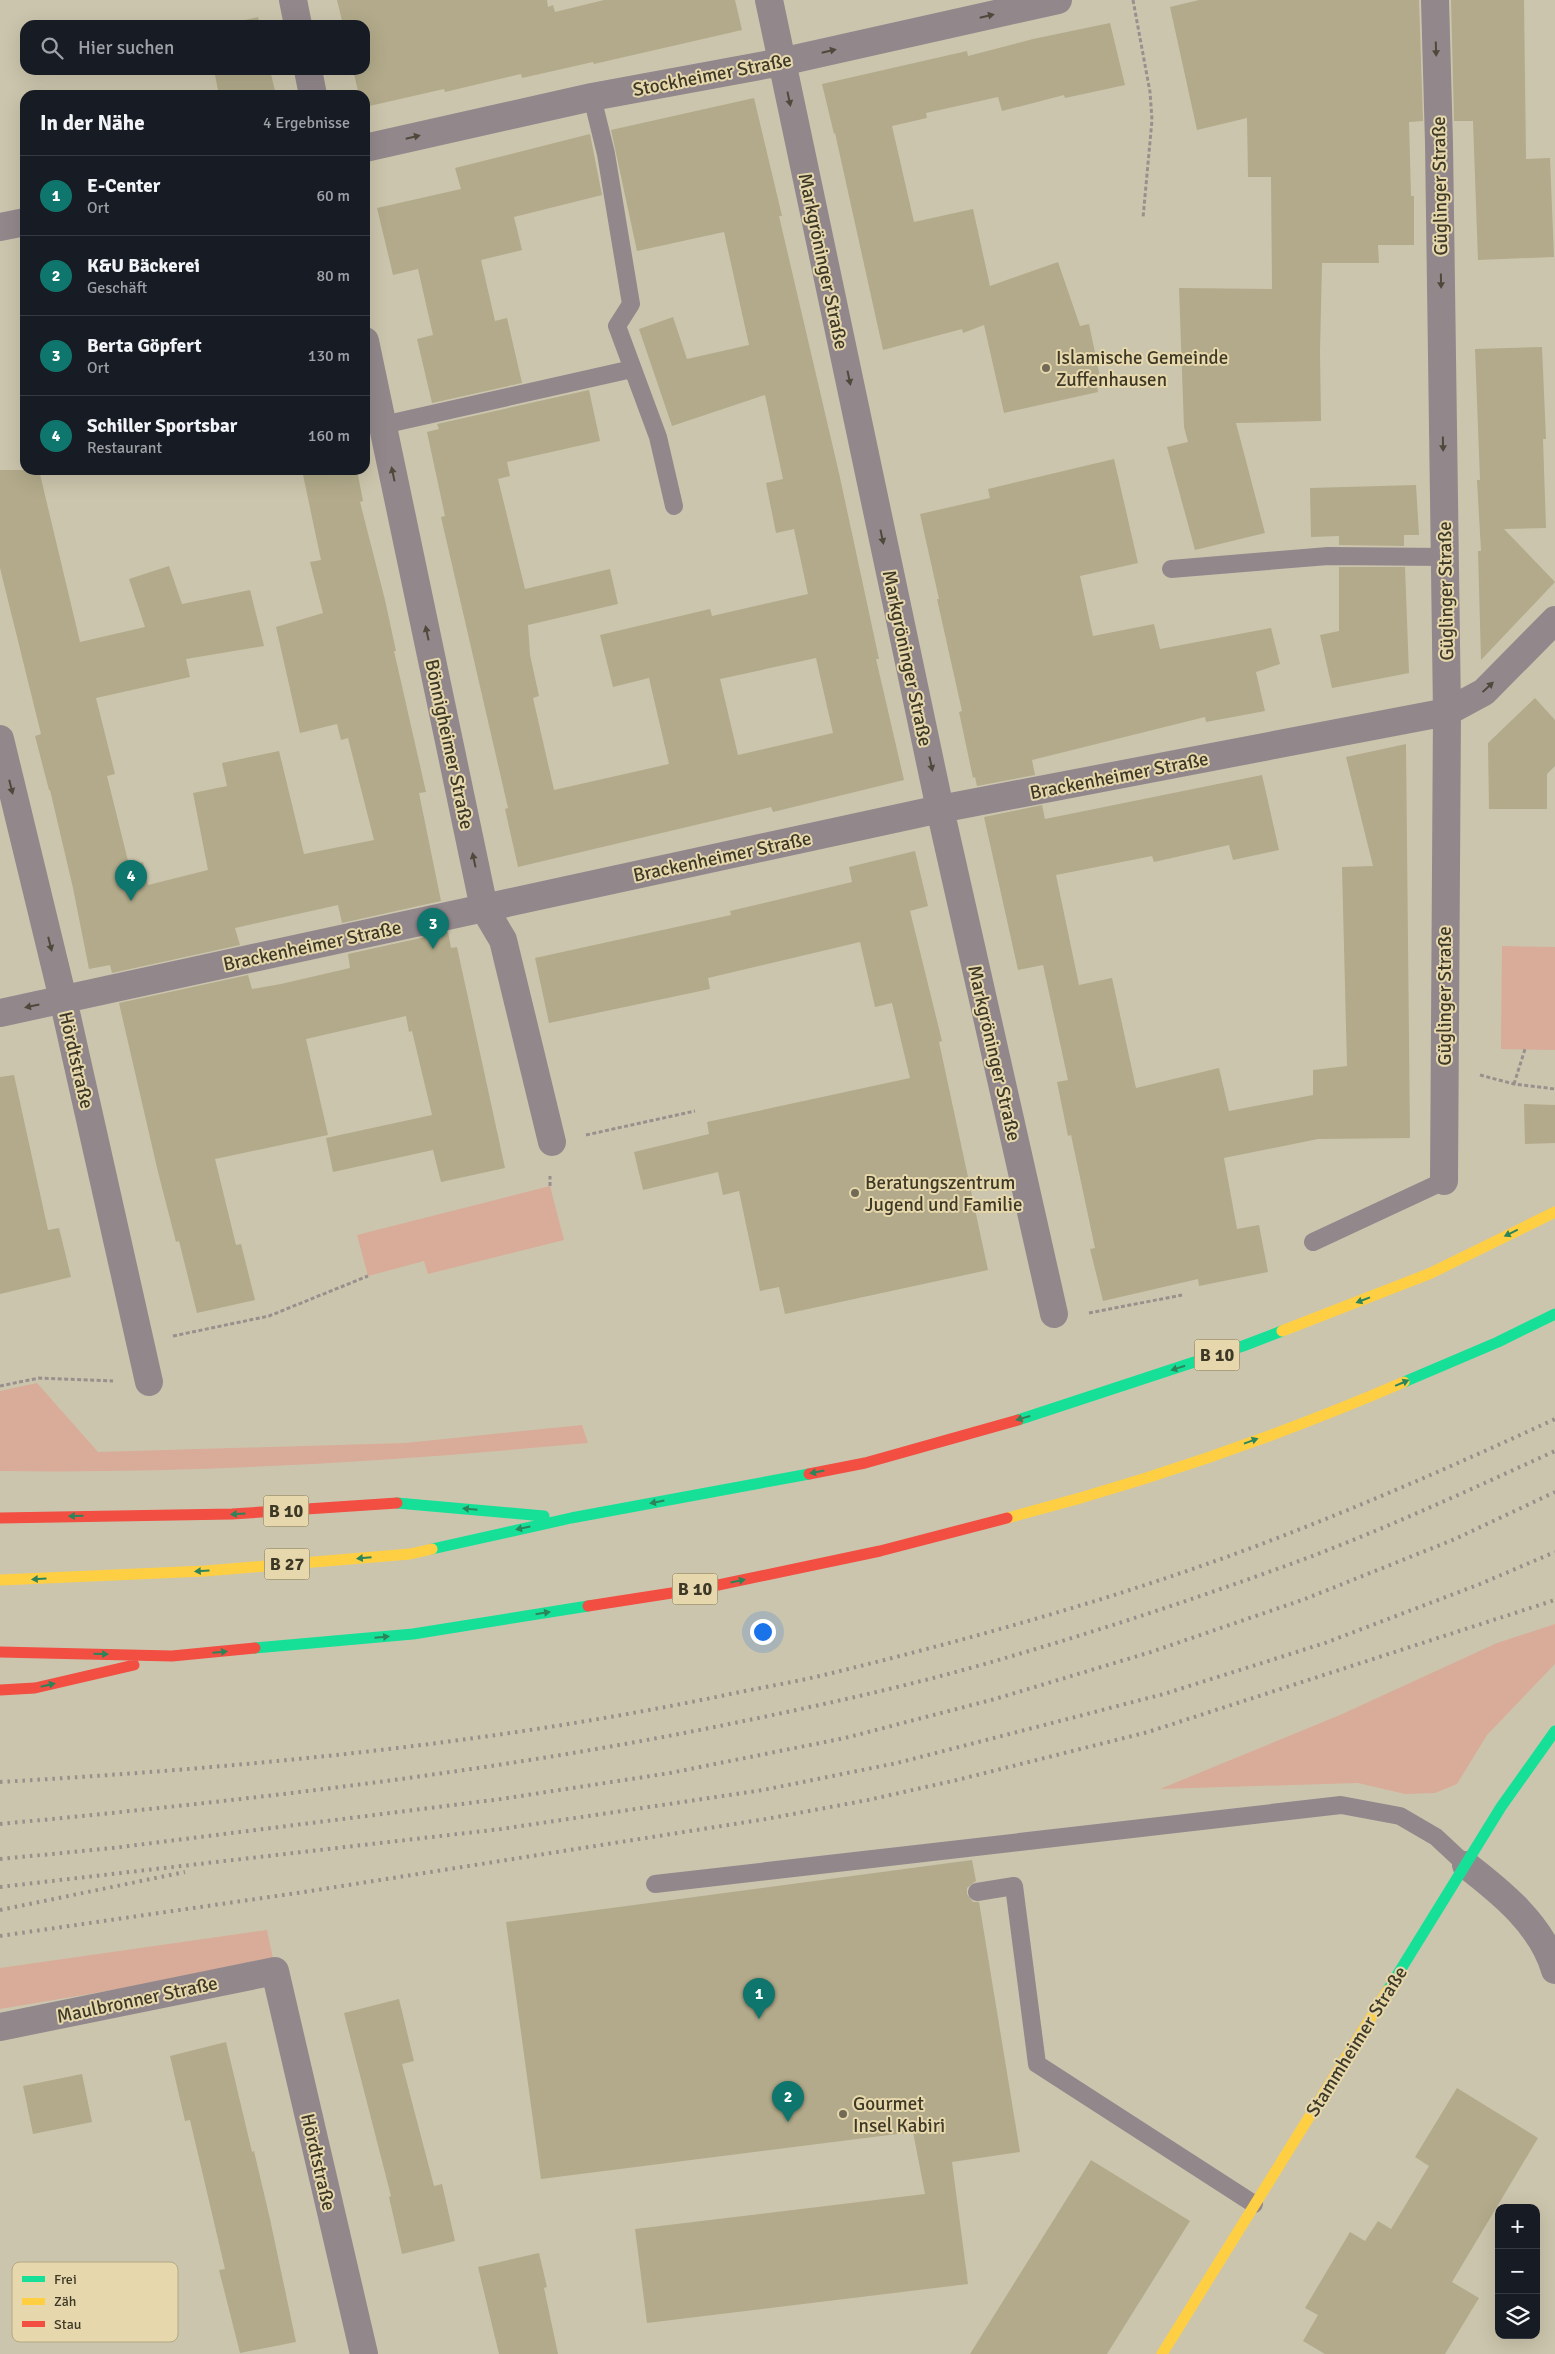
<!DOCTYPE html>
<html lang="de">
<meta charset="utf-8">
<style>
body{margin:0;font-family:Signika,sans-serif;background:#20242c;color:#f1f3f6}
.controls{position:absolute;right:15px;bottom:15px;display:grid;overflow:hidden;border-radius:10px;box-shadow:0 5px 20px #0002}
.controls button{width:45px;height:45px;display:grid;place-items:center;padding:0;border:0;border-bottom:1px solid #363941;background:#171b24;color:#f1f3f6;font:25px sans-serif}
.you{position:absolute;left:762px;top:1631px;width:18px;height:18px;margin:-12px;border:4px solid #fff;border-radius:50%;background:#1a73e8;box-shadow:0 0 0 8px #1a73e833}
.badge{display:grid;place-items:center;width:32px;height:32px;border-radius:50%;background:#0f766e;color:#fff;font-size:16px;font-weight:700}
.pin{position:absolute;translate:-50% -41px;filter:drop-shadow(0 1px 2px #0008)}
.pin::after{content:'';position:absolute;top:26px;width:18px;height:15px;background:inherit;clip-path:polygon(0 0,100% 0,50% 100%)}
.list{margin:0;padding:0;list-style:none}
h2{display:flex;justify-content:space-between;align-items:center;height:65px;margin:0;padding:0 20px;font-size:21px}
h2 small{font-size:16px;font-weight:400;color:#9ea1a6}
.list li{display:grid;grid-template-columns:32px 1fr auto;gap:15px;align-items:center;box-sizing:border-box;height:80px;padding:0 20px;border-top:1px solid #363941}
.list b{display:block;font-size:19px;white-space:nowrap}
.list p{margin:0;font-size:16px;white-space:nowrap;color:#9ea1a6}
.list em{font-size:16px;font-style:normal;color:#9ea1a6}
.icon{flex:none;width:28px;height:28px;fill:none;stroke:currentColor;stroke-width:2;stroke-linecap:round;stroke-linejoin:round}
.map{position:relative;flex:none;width:1555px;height:2354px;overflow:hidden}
.search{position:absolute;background:#171b24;box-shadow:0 5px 20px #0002;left:20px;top:20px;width:350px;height:55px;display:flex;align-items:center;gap:12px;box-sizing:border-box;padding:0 18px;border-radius:15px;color:#9ea1a6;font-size:19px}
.panel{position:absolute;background:#171b24;box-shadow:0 5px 20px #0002;left:20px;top:90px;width:350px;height:385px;border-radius:15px}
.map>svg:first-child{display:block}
.green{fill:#d8ac99}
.building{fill:#b2aa8a;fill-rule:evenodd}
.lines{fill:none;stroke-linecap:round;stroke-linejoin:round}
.path{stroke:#99908e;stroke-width:3;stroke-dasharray:4 2.5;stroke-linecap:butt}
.lane{stroke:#92888c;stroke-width:18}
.street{stroke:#92888c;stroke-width:28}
.fast{stroke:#16e098;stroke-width:11}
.slow{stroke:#ffcf43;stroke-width:11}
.jam{stroke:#f24e42;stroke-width:11}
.rail{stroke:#988f8a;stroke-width:4;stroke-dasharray:2.5 5;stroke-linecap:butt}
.oneway{fill:#4f493b}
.oneway2{fill:#2c845a}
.poi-dot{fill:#706a56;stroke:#e6d8ac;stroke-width:2}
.labels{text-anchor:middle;stroke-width:4;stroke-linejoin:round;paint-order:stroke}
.shield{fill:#e6d8ac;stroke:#70694f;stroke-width:1}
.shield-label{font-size:18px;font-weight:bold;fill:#3e3927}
.street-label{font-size:19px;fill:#3e3927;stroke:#e6d8ac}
.poi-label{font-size:19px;fill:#3e3927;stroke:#e6d8ac;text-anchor:start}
.key{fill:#e6d8ac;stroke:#b4a884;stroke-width:1}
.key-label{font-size:14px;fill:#3e3927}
</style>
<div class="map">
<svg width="1555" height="2354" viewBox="0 0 1555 2354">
<rect width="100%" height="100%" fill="#ccc5ad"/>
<!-- green -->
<path class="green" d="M 1502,946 L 1555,947 L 1555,1050 L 1501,1049 Z
M 550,1186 L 564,1240 L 428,1274 L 424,1261 L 368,1276 L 357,1235 Z
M 37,1383 L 98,1452 L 405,1443 L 582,1425 L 588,1443 C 393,1461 196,1474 0,1471 L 0,1391 Z
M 1555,1624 L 1555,1664 L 1487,1735 L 1457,1784 L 1435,1793 L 1405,1794 L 1358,1783 L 1160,1789 L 1340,1715 L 1497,1643 Z
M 267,1930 L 274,1963 L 0,2009 L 0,1968 Z"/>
<!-- building -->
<path class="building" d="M 337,0 L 547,0 L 548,7 L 553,5 L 555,12 L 604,0 L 735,0 L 742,30 L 594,64 L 593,62 L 522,78 L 521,74 L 445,92 L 444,89 L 365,107 L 365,95 L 359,95 L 353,70 L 365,70 L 365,25 L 343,25 Z
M 1199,0 L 1419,0 L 1423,121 L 1409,122 L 1411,196 L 1414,196 L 1414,245 L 1378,245 L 1379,263 L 1322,263 L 1320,351 L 1321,421 L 1236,423 L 1265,533 L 1195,550 L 1167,447 L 1188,442 L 1184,427 L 1179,288 L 1272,289 L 1271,177 L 1248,177 L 1247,118 L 1197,130 L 1170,7 Z
M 1451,0 L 1524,0 L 1526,159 L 1550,158 L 1554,257 L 1478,260 L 1473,121 L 1454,121 Z
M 258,17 L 260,25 L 223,25 Z
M 1110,23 L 1125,85 L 1065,98 L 1064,95 L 1002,111 L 998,97 L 926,113 L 927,118 L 892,126 L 914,222 L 973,209 L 990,286 L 1058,262 L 1080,326 L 1089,324 L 1102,386 L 1097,387 L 1098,392 L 1004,413 L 984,325 L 963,333 L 962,329 L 883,350 L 835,133 L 834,134 L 822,84 L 967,51 L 968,56 L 1033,39 Z
M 214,70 L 270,70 L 276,95 L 219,95 Z
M 754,98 L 782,216 L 779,216 L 839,473 L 879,659 L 876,659 L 904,780 L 773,812 L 771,807 L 518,867 L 505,809 L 508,808 L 441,517 L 445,516 L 427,432 L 439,429 L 437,424 L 589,390 L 600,441 L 507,462 L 510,476 L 498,479 L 525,589 L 610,569 L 618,604 L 528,625 L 530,655 L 539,696 L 533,698 L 554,790 L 669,764 L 649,678 L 613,687 L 600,635 L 710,609 L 712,616 L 808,594 L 794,529 L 776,533 L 766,483 L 783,479 L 765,395 L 672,426 L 639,329 L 673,317 L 687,359 L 749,345 L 724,232 L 637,251 L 611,130 ZM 816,658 L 833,733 L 738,755 L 720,679 Z
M 590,134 L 602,195 L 514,217 L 522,250 L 481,260 L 495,321 L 507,318 L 522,383 L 432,403 L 417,339 L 433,335 L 418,269 L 393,275 L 377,208 L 461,189 L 455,168 Z
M 1542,347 L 1546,439 L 1543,439 L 1546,528 L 1504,529 L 1555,582 L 1481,660 L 1478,551 L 1481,551 L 1477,480 L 1480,480 L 1475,349 Z
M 1114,459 L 1138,563 L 1080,576 L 1093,636 L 1154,624 L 1160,649 L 1271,628 L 1280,664 L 1256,672 L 1265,711 L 1206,722 L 1205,717 L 1032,760 L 1035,775 L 977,786 L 975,777 L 973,778 L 959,712 L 962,711 L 937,599 L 939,599 L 920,514 L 990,498 L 988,489 Z
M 0,470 L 39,470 L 80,642 L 145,627 L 129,579 L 169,566 L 182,604 L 250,590 L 264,646 L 186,659 L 190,677 L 96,698 L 115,774 L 107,776 L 129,865 L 143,862 L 148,885 L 208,870 L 193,793 L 227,786 L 222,763 L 279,751 L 304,854 L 374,840 L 348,738 L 341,740 L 337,724 L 300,733 L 276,627 L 323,613 L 310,562 L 321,560 L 302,470 L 357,470 L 363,501 L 360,502 L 385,600 L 396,651 L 394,651 L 426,792 L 419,793 L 441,901 L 342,923 L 338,905 L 235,928 L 240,945 L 112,973 L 110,965 L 89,969 L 73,888 L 50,790 L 49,790 L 35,736 L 41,734 L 0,568 Z
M 1416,485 L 1419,535 L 1404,535 L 1404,546 L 1339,545 L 1339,536 L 1311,537 L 1310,488 Z
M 1339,567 L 1405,567 L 1409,673 L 1332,688 L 1320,635 L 1339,631 Z
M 1535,698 L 1555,720 L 1555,766 L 1547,774 L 1547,809 L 1489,809 L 1488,743 Z
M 1406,744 L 1410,1138 L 1318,1139 L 1224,1158 L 1237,1229 L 1259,1225 L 1268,1272 L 1199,1286 L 1198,1279 L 1103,1301 L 1090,1249 L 1095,1248 L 1071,1135 L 1068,1136 L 1057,1082 L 1068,1080 L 1043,965 L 1018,970 L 984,817 L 1042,805 L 1045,819 L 1262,775 L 1279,850 L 1233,860 L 1229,845 L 1154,862 L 1152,856 L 1056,875 L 1079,985 L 1112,978 L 1136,1088 L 1219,1068 L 1229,1111 L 1313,1095 L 1313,1070 L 1347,1066 L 1342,867 L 1373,866 L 1346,757 Z
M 915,851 L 928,906 L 910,911 L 942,1041 L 939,1042 L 988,1270 L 785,1314 L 779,1287 L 760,1291 L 739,1191 L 723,1195 L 718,1172 L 643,1190 L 634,1152 L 709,1134 L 707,1122 L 910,1078 L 892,1003 L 875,1007 L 860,942 L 708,978 L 710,989 L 549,1023 L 535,958 L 731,915 L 730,911 L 852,882 L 849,867 Z
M 448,932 L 451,948 L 457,947 L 505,1168 L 441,1182 L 433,1150 L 333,1172 L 326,1138 L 432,1115 L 412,1031 L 409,1032 L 406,1016 L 306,1039 L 328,1135 L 215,1159 L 236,1245 L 241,1244 L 255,1300 L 197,1313 L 179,1241 L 176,1242 L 158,1172 L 119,1003 L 248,975 L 252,989 L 281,984 L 350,968 L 348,954 Z
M 14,1075 L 48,1230 L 59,1228 L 71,1277 L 0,1294 L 0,1077 Z
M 1524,1104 L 1555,1105 L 1555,1143 L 1525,1144 Z
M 972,1860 L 976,1881 L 967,1888 L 967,1894 L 973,1902 L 979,1902 L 1020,2152 L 952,2162 L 968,2284 L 647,2323 L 635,2229 L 925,2194 L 913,2132 L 541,2179 L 506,1922 Z
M 399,1999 L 414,2061 L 402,2064 L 434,2186 L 442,2184 L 455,2241 L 402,2254 L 389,2197 L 391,2196 L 344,2013 Z
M 226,2042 L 252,2152 L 254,2151 L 270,2219 L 296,2342 L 240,2353 L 219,2270 L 225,2269 L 190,2120 L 185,2121 L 170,2056 Z
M 82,2074 L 92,2122 L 33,2134 L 23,2086 Z
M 1457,2088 L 1538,2138 L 1452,2282 L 1479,2298 L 1445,2354 L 1325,2354 L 1303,2341 L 1318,2315 L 1305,2308 L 1350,2232 L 1365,2241 L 1378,2221 L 1391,2229 L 1429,2166 L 1415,2157 Z
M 1091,2160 L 1190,2221 L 1107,2354 L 970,2354 Z
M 539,2253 L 547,2287 L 544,2288 L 558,2354 L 499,2354 L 478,2267 Z"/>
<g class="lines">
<!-- path -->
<path class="path" d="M 1133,0 L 1150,92 L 1152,120 L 1143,218
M 1480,1075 L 1514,1084 L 1555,1089
M 1514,1084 L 1525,1049
M 586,1135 L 695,1111
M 550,1186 L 550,1176
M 1089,1313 L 1182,1295
M 173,1336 L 269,1316 L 368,1276
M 0,1386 L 39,1378 L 113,1381"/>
<!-- lane -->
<path class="lane" d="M 592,97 L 606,154 L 631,304 L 617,326 L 658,437 L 674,506
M 383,425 L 632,369
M 1171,569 L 1328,556 L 1445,557
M 1313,1242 L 1444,1181
M 655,1884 L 1341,1805 L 1400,1816 L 1436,1837 L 1466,1865
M 977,1892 L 1014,1886 L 1037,2064 L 1254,2204"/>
<!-- street -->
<path class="street" d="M 293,0 L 298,25
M 769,0 L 940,809 L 1054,1314
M 1435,0 L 1439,143 L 1447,712 L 1444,1181
M 308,70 L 313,95
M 365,148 L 592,97 L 781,62 L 1058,0
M 0,227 L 25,222
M 365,341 L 484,908 L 503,940 L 552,1142
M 0,739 L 63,999 L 149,1382
M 0,1013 L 940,809 L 1447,712 L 1484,692 L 1555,620
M 1466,1865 C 1501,1892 1542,1925 1555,1970
M 0,2027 L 275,1971 L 364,2354"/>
<!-- fast -->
<path class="fast" d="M 1404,1382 L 1498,1342 L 1555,1314
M 1018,1420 L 1243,1346 L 1282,1331
M 397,1503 L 544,1516
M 432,1549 L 571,1518 L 809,1474
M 255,1648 L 413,1634 L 588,1606
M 1388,1990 L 1501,1807 L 1555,1731"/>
<!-- slow -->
<path class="slow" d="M 1282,1331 L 1431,1273 L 1555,1212
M 1007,1518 C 1142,1483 1276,1437 1404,1382
M 0,1580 L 205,1571 L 410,1554 L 432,1549
M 1162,2354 L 1388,1990"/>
<!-- jam -->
<path class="jam" d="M 809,1474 L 865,1463 L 1018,1420
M 0,1518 L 232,1514 L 397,1503
M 588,1606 L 704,1588 L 880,1551 L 1007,1518
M 0,1652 L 172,1656 L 255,1648
M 0,1690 L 35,1688 L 134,1665"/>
<!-- rail -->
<path class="rail" d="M 0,1782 C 242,1768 483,1745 721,1696 C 758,1688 796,1682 832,1673 C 983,1636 1135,1593 1280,1537 C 1373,1501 1464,1461 1555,1419
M 0,1824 C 250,1800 498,1772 744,1721 C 826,1704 908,1686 988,1663 C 1089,1634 1189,1601 1288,1565 C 1379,1532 1467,1491 1555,1451
M 0,1859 L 113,1848 L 501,1799 L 670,1773 L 845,1738 L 995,1699 L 1151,1652 L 1305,1599 L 1455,1539 L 1555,1492
M 0,1887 L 501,1829 L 763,1790 L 897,1763 L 1164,1694 L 1325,1643 L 1480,1584 L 1555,1552
M 0,1910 L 185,1872
M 0,1936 L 304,1892 L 766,1819 L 868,1800 L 957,1780 L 1148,1732 L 1555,1600"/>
</g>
<!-- one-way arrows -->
<defs><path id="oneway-solid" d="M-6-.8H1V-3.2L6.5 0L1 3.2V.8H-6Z" transform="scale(1.25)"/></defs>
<g class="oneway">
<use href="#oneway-solid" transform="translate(987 16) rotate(-13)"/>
<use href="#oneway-solid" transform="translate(1436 49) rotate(88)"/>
<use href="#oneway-solid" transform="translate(829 51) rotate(-13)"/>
<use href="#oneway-solid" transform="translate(789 99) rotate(78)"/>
<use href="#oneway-solid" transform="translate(413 137) rotate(-13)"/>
<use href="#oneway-solid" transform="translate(1441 281) rotate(89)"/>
<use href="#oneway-solid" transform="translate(849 378) rotate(78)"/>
<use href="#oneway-solid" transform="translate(1443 444) rotate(89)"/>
<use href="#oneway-solid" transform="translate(393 474) rotate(-102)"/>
<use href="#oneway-solid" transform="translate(882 537) rotate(78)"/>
<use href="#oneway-solid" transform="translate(427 633) rotate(-102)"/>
<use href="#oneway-solid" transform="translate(1488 687) rotate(-43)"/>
<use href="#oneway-solid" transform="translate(931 764) rotate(78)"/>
<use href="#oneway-solid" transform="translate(11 787) rotate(76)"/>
<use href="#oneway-solid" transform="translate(474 860) rotate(-102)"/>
<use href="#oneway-solid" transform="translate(50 944) rotate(76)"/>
<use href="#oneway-solid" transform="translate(32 1006) rotate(168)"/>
</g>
<g class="oneway2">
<use href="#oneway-solid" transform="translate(1511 1233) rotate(154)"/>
<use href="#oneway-solid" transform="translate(1363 1300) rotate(159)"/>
<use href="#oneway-solid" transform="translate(1178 1368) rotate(162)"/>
<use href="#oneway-solid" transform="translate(1402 1383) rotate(-23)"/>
<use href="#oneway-solid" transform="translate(1023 1418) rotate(164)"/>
<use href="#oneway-solid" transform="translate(1251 1441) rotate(-20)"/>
<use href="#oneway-solid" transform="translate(817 1472) rotate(169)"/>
<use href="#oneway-solid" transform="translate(657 1502) rotate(169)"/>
<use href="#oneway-solid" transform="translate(470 1509) rotate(-175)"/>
<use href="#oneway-solid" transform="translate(238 1514) rotate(177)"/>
<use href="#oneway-solid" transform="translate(76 1516) rotate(179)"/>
<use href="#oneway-solid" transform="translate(523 1528) rotate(168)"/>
<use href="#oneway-solid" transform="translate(364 1558) rotate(175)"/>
<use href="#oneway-solid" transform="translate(202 1571) rotate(177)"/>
<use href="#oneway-solid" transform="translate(39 1579) rotate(177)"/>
<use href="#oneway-solid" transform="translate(738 1581) rotate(-12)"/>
<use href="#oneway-solid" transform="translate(543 1613) rotate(-9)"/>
<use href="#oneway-solid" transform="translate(382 1637) rotate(-5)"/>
<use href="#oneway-solid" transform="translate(220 1652) rotate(-5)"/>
<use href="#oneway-solid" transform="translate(101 1654) rotate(2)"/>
<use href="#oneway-solid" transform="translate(48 1685) rotate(-13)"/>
</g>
<!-- markers -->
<g class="poi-dot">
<circle cx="1046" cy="368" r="5"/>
<circle cx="855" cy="1193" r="5"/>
<circle cx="843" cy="2114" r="5"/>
</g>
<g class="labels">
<!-- shield labels -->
<g class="shield">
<rect x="1194.5" y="1339.5" width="45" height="31" rx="4"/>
<rect x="263.5" y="1495.5" width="45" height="31" rx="4"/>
<rect x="264.5" y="1548.5" width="45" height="31" rx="4"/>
<rect x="672.5" y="1573.5" width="45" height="31" rx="4"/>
</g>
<g class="shield-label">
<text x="1217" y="1361">B 10</text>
<text x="286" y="1517">B 10</text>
<text x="287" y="1570">B 27</text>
<text x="695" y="1595">B 10</text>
</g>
<!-- street labels -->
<g class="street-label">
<text transform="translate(712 74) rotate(-11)" y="7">Stockheimer Straße</text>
<text transform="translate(1439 186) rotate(-91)" y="7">Güglinger Straße</text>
<text transform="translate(824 261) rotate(78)" y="7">Markgröninger Straße</text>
<text transform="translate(1445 591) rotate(-91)" y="7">Güglinger Straße</text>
<text transform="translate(908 658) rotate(78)" y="7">Markgröninger Straße</text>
<text transform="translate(450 744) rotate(78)" y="7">Bönnigheimer Straße</text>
<text transform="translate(1119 775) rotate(-11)" y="7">Brackenheimer Straße</text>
<text transform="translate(722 856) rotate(-12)" y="7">Brackenheimer Straße</text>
<text transform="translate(312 945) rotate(-12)" y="7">Brackenheimer Straße</text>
<text transform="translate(1444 996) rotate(-90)" y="7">Güglinger Straße</text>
<text transform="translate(995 1053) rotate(77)" y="7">Markgröninger Straße</text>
<text transform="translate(77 1060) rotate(77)" y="7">Hördtstraße</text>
<text transform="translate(137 1999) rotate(-12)" y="7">Maulbronner Straße</text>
<text transform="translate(1356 2041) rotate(-58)" y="7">Stammheimer Straße</text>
<text transform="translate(319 2162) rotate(77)" y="7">Hördtstraße</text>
</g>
<!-- poi labels -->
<g class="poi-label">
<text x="1056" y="364">Islamische Gemeinde<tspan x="1056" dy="22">Zuffenhausen</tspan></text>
<text x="865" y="1189">Beratungszentrum<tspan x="865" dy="22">Jugend und Familie</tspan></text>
<text x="853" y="2110">Gourmet<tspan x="853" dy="22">Insel Kabiri</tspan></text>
</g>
</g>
<!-- legend -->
<rect x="12" y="2262" width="166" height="80" rx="8" class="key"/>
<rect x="22" y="2276" width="23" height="6" fill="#16e098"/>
<rect x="22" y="2298" width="23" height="7" fill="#ffcf43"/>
<rect x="22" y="2321" width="23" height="6" fill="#f24e42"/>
<g class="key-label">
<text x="54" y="2284">Frei</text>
<text x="54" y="2306">Zäh</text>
<text x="54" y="2329">Stau</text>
</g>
</svg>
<div class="controls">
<button>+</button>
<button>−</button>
<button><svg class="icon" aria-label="layers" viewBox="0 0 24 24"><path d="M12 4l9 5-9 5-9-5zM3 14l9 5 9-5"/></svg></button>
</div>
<div class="you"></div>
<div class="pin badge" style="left:759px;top:2019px">1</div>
<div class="pin badge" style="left:788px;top:2122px">2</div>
<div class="pin badge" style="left:433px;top:949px">3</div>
<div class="pin badge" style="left:131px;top:901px">4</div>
<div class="search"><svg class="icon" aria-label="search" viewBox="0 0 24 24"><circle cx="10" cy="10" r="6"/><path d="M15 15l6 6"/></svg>Hier suchen</div>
<section class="panel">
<h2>In der Nähe<small>4 Ergebnisse</small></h2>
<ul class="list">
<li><span class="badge">1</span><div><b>E-Center</b><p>Ort</p></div><em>60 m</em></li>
<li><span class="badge">2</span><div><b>K&amp;U Bäckerei</b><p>Geschäft</p></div><em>80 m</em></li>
<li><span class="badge">3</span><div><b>Berta Göpfert</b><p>Ort</p></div><em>130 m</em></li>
<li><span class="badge">4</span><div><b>Schiller Sportsbar</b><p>Restaurant</p></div><em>160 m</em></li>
</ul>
</section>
</div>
